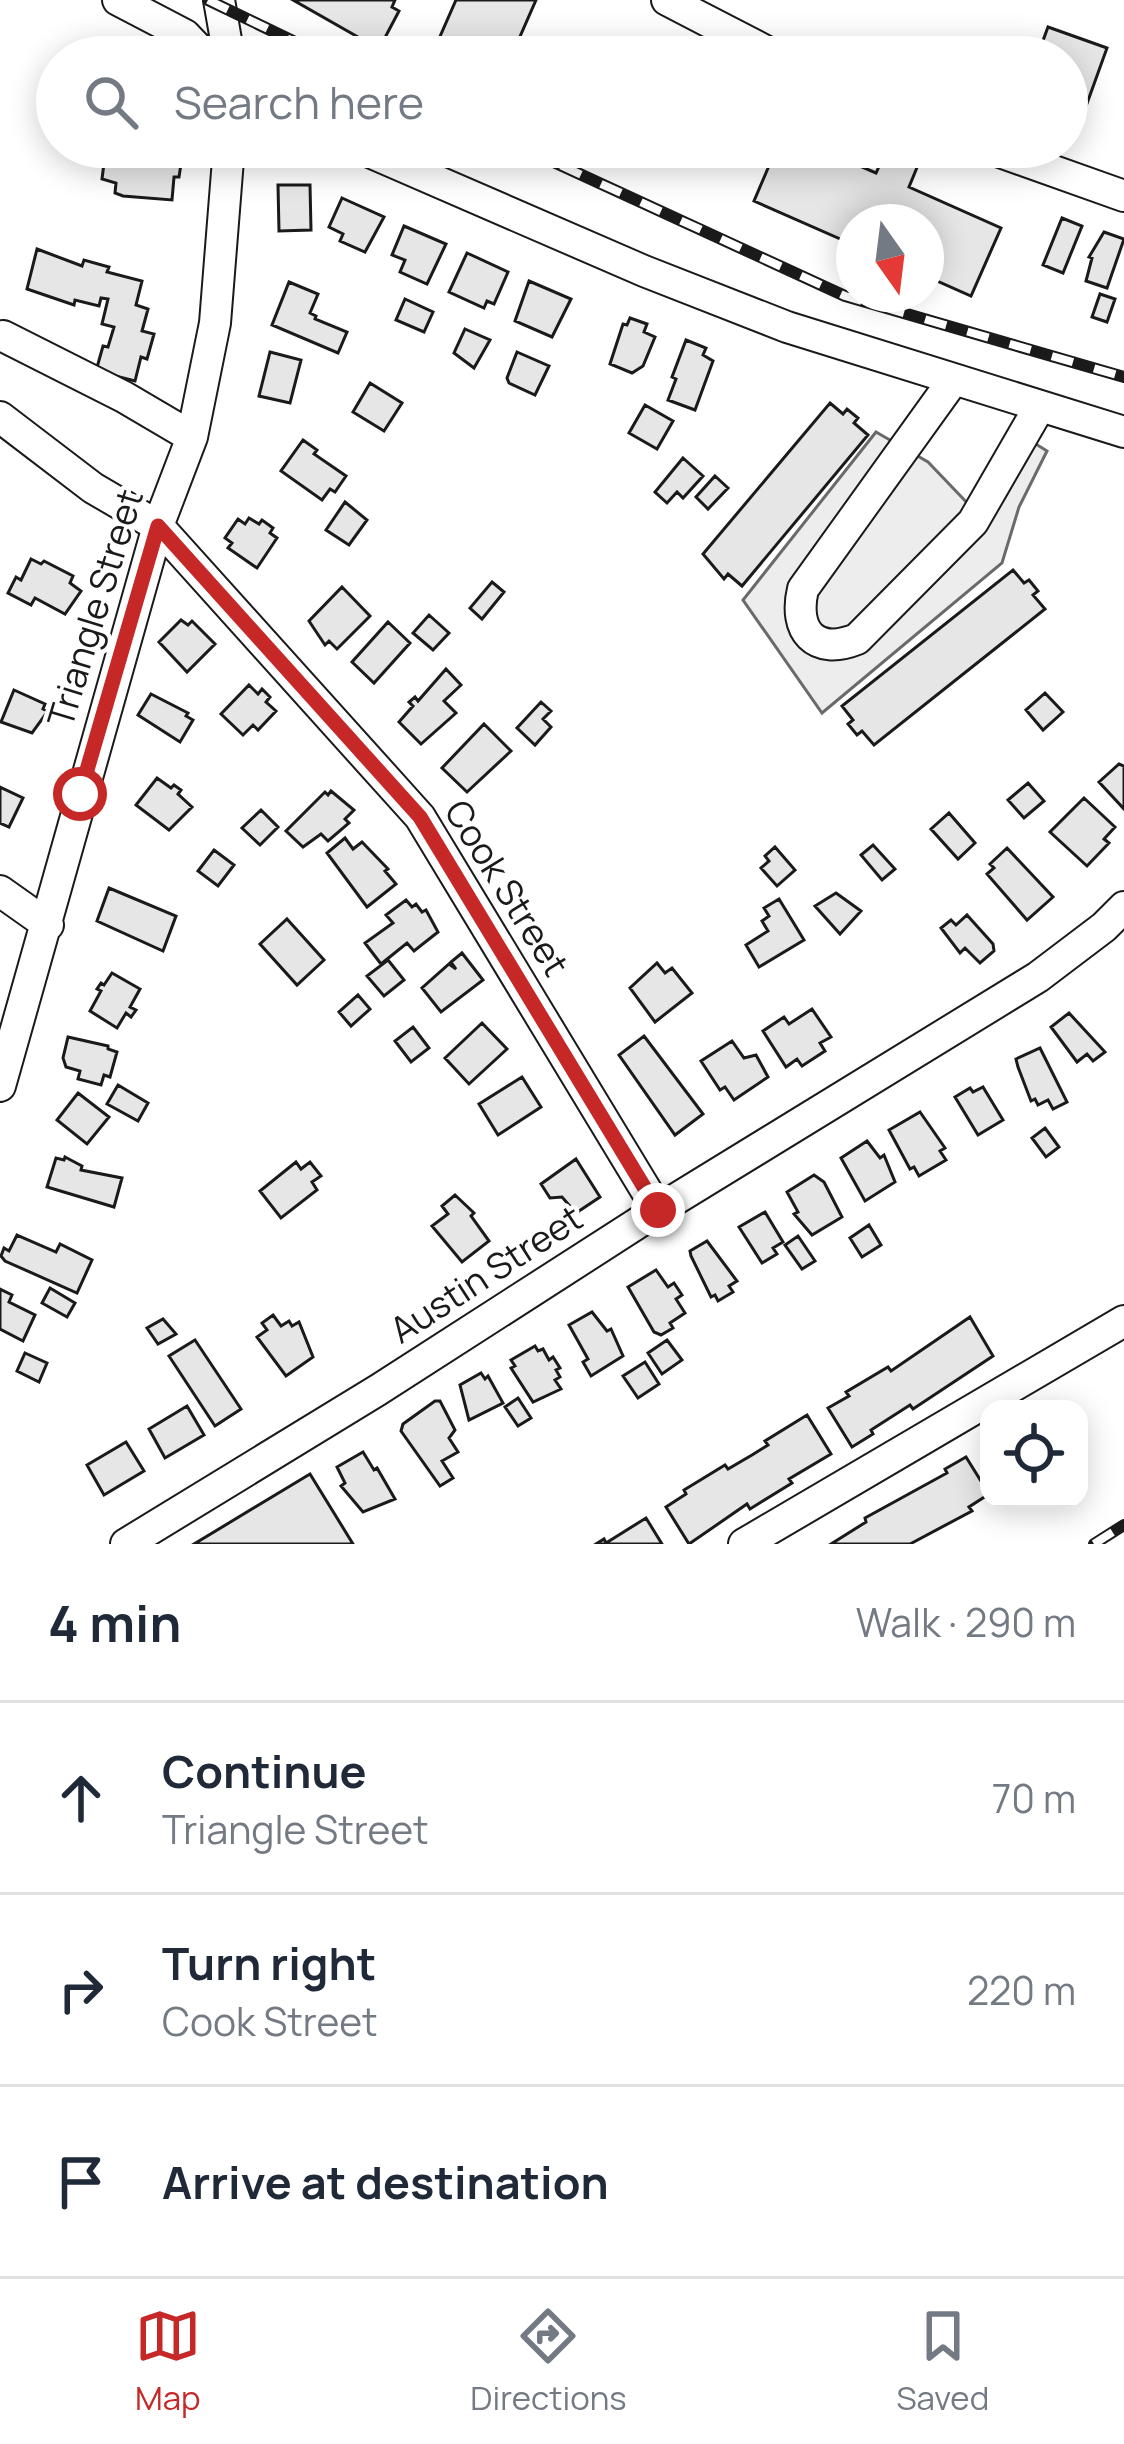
<!DOCTYPE html>
<meta charset="utf-8">
<style>
body{margin:0;font-family:Manrope,sans-serif;background:#f6f6f7;color:#1f2937}
.controls{position:absolute;right:36px;bottom:36px;display:grid;overflow:hidden;border-radius:24px;box-shadow:0 6px 30px #0003}
.controls button{width:108px;height:108px;display:grid;place-items:center;padding:0;border:0;border-bottom:3px solid #e0e1e3;background:#fff;color:#1f2937;font:60px sans-serif}
.compass{position:absolute;left:836px;top:204px;width:108px;height:108px;border-radius:50%;background:#fff;box-shadow:0 6px 30px #0003;rotate:166deg}
.stop{position:absolute;width:36px;height:36px;margin:-27px;border:9px solid #c62828;border-radius:50%;background:#fff}
.stop.end{background:#c62828;border-color:#fff;box-shadow:0 3px 12px #0008}
.list{margin:0;padding:0;list-style:none}
h2{display:flex;justify-content:space-between;align-items:center;height:156px;margin:0;padding:0 48px;font-size:51px}
h2 small{font-size:39px;font-weight:400;color:#747a83}
.list li{display:grid;grid-template-columns:78px 1fr auto;gap:36px;align-items:center;box-sizing:border-box;height:192px;padding:0 48px;border-top:3px solid #e0e1e3}
.list b{display:block;font-size:45px;white-space:nowrap}
.list p{margin:0;font-size:39px;white-space:nowrap;color:#747a83}
.list em{font-size:39px;font-style:normal;color:#747a83}
.icon{flex:none;width:66px;height:66px;fill:none;stroke:currentColor;stroke-width:2;stroke-linecap:round;stroke-linejoin:round}
.map{position:relative;flex:none;width:1124px;height:1544px;overflow:hidden}
.search{position:absolute;background:#fff;box-shadow:0 6px 30px #0003;left:36px;right:36px;top:36px;height:132px;display:flex;align-items:center;gap:30px;box-sizing:border-box;padding:0 42px;border-radius:66px;color:#747a83;font-size:45px}
.sheet{height:732px;background:#fff}
nav{display:flex;justify-content:space-around;align-items:center;box-sizing:border-box;height:168px;border-top:3px solid #e0e1e3;background:#fff;font-size:33px;color:#747a83}
nav a{display:grid;justify-items:center;gap:6px}
nav .on{color:#c62828}
.map>svg:first-child{display:block}
.parking{fill:#ededed;stroke:#6a6a6a;stroke-width:3}
.building{fill:#e6e6e6;stroke:#1a1a1a;stroke-width:3}
.lines{fill:none;stroke-linecap:round;stroke-linejoin:round}
.minor-casing{stroke:#1a1a1a;stroke-width:34}
.minor{stroke:#fff;stroke-width:30}
.rail-casing{stroke:#1a1a1a;stroke-width:12}
.rail{stroke:#fff;stroke-width:8;stroke-dasharray:22;stroke-linecap:butt}
.route{stroke:#c62828;stroke-width:15}
.labels{text-anchor:middle;stroke-width:9;stroke-linejoin:round;paint-order:stroke}
.street-label{font-size:36px;fill:#1a1a1a;stroke:#fff}
</style>
<div class="map">
<svg width="1124" height="1544" viewBox="0 0 1124 1544">
<rect width="100%" height="100%" fill="#fff"/>
<!-- parking -->
<path class="parking" d="M 876,432 L 928,462 L 974,510 L 1023,436 L 1047,451 L 1019,507 L 1002,563 L 822,713 L 743,600 Z"/>
<!-- building -->
<path class="building" d="M 293,0 L 395,0 L 392,7 L 399,11 L 379,49 Z
M 456,0 L 536,0 L 511,57 L 431,57 Z
M 1048,27 L 1107,48 L 1076,134 L 1067,130 L 1067,57 L 1037,57 Z
M 777,147 L 816,147 L 876,173 L 886,151 L 918,165 L 909,187 L 1001,228 L 971,296 L 926,276 L 926,222 L 854,222 L 854,245 L 754,201 Z
M 142,154 L 153,155 L 152,160 L 181,164 L 179,177 L 174,177 L 172,200 L 123,196 L 115,193 L 116,183 L 102,179 L 104,163 L 108,163 L 109,158 L 142,159 Z
M 278,185 L 310,185 L 311,230 L 279,231 Z
M 342,198 L 384,217 L 365,252 L 340,241 L 343,234 L 329,227 Z
M 1062,218 L 1082,226 L 1063,273 L 1043,265 Z
M 404,226 L 446,244 L 427,284 L 400,272 L 405,260 L 392,255 Z
M 1104,232 L 1124,239 L 1107,288 L 1086,281 L 1092,258 L 1089,257 Z
M 37,249 L 82,266 L 84,260 L 109,267 L 107,272 L 142,281 L 136,305 L 148,309 L 142,331 L 154,334 L 147,359 L 141,357 L 135,381 L 96,371 L 103,346 L 108,347 L 114,327 L 102,324 L 108,299 L 101,298 L 99,306 L 75,300 L 74,305 L 27,289 Z
M 467,253 L 508,272 L 494,304 L 487,301 L 484,308 L 449,292 Z
M 529,281 L 571,299 L 552,337 L 515,321 Z
M 289,282 L 318,294 L 310,313 L 316,316 L 315,319 L 347,332 L 338,353 L 272,325 Z
M 1100,294 L 1115,299 L 1107,322 L 1092,317 Z
M 405,299 L 433,312 L 424,332 L 396,320 Z
M 630,318 L 647,324 L 644,332 L 655,337 L 643,366 L 632,373 L 610,364 L 623,324 L 627,325 Z
M 465,329 L 490,340 L 474,368 L 454,353 Z
M 686,340 L 706,348 L 703,355 L 713,361 L 695,410 L 668,400 L 676,379 L 672,377 Z
M 270,352 L 301,360 L 290,403 L 259,396 Z
M 517,352 L 549,366 L 535,395 L 509,383 L 507,378 Z
M 370,383 L 402,403 L 384,431 L 353,412 Z
M 830,403 L 843,414 L 847,409 L 858,418 L 854,423 L 868,435 L 742,586 L 728,574 L 724,579 L 703,554 Z
M 645,405 L 673,421 L 657,449 L 629,433 Z
M 303,440 L 317,450 L 314,454 L 346,476 L 335,492 L 330,489 L 322,500 L 281,471 Z
M 683,458 L 703,476 L 683,498 L 677,492 L 667,503 L 655,492 Z
M 715,476 L 728,488 L 708,509 L 696,497 Z
M 345,502 L 367,520 L 349,545 L 326,530 Z
M 249,518 L 259,524 L 262,520 L 273,528 L 270,533 L 277,538 L 257,568 L 228,548 L 232,543 L 225,538 L 238,519 L 245,524 Z
M 31,559 L 41,564 L 44,561 L 73,576 L 70,583 L 81,591 L 65,614 L 35,598 L 31,605 L 8,593 L 16,577 L 21,580 Z
M 1013,570 L 1024,583 L 1029,580 L 1038,591 L 1033,595 L 1045,609 L 874,745 L 862,731 L 857,735 L 848,724 L 853,720 L 842,706 Z
M 492,582 L 504,592 L 482,619 L 470,608 Z
M 342,587 L 370,616 L 337,649 L 329,641 L 325,645 L 309,621 Z
M 429,615 L 449,633 L 433,650 L 413,633 Z
M 181,620 L 188,625 L 192,621 L 215,644 L 187,672 L 159,642 Z
M 388,622 L 410,643 L 374,683 L 352,662 Z
M 446,669 L 461,685 L 444,701 L 456,713 L 421,744 L 399,722 L 413,706 L 409,702 L 415,697 L 418,701 Z
M 249,685 L 258,694 L 262,689 L 270,697 L 266,702 L 276,711 L 258,730 L 253,725 L 243,735 L 221,714 Z
M 14,690 L 45,704 L 43,709 L 48,711 L 32,733 L 1,722 Z
M 1045,693 L 1063,712 L 1043,730 L 1026,710 Z
M 151,694 L 188,713 L 186,716 L 193,720 L 180,742 L 138,715 Z
M 541,702 L 551,711 L 543,719 L 551,727 L 535,745 L 517,728 Z
M 484,724 L 511,751 L 467,792 L 442,768 Z
M 1119,764 L 1124,766 L 1124,809 L 1099,782 Z
M 157,778 L 171,788 L 174,785 L 181,790 L 178,794 L 192,807 L 169,830 L 136,805 Z
M 1028,783 L 1044,801 L 1024,818 L 1008,800 Z
M 0,787 L 23,798 L 9,827 L 0,823 Z
M 331,791 L 354,810 L 345,819 L 349,823 L 328,841 L 321,834 L 303,847 L 286,831 L 325,792 L 328,795 Z
M 1084,798 L 1115,827 L 1104,839 L 1109,843 L 1087,866 L 1050,832 Z
M 261,810 L 278,827 L 260,845 L 242,828 Z
M 949,813 L 975,843 L 958,859 L 931,829 Z
M 345,838 L 353,849 L 362,842 L 388,869 L 385,871 L 396,884 L 367,907 L 327,853 Z
M 873,845 L 895,869 L 882,880 L 861,855 Z
M 775,847 L 795,870 L 777,886 L 761,868 L 769,861 L 765,856 Z
M 1007,848 L 1053,897 L 1027,920 L 987,874 L 994,868 L 990,864 Z
M 214,850 L 234,865 L 218,886 L 198,871 Z
M 109,888 L 176,916 L 163,951 L 97,921 Z
M 836,893 L 861,911 L 840,934 L 815,906 Z
M 779,899 L 804,940 L 759,967 L 746,945 L 768,931 L 762,921 L 769,916 L 764,908 Z
M 406,900 L 412,907 L 416,904 L 422,912 L 426,910 L 438,932 L 414,951 L 407,943 L 381,964 L 365,943 L 393,923 L 386,915 Z
M 967,915 L 993,944 L 994,951 L 980,963 L 965,948 L 960,953 L 941,928 L 951,920 L 956,925 Z
M 287,919 L 324,960 L 297,985 L 260,944 Z
M 462,953 L 483,980 L 441,1012 L 422,988 L 449,964 L 456,969 L 451,962 Z
M 388,960 L 404,980 L 384,996 L 367,976 Z
M 657,963 L 665,973 L 672,968 L 692,993 L 655,1022 L 630,988 Z
M 112,973 L 140,989 L 130,1007 L 136,1010 L 131,1017 L 126,1013 L 117,1028 L 90,1011 L 101,991 L 97,989 L 101,983 L 104,985 Z
M 358,995 L 370,1009 L 351,1026 L 339,1012 Z
M 812,1009 L 831,1037 L 820,1043 L 825,1051 L 802,1066 L 797,1059 L 786,1067 L 763,1031 L 784,1017 L 789,1024 Z
M 1069,1013 L 1105,1052 L 1093,1061 L 1087,1054 L 1077,1062 L 1051,1027 Z
M 482,1023 L 507,1049 L 469,1084 L 445,1058 Z
M 413,1027 L 429,1048 L 411,1062 L 395,1041 Z
M 644,1036 L 703,1114 L 675,1135 L 619,1055 Z
M 68,1037 L 108,1046 L 108,1049 L 117,1052 L 110,1077 L 104,1075 L 101,1085 L 78,1079 L 80,1071 L 66,1067 L 63,1058 Z
M 732,1041 L 744,1058 L 756,1055 L 768,1077 L 734,1100 L 725,1087 L 720,1090 L 701,1061 Z
M 1040,1048 L 1067,1102 L 1053,1109 L 1048,1100 L 1038,1105 L 1035,1099 L 1031,1101 L 1018,1067 L 1016,1059 Z
M 522,1077 L 541,1107 L 498,1135 L 479,1104 Z
M 118,1085 L 148,1103 L 138,1121 L 107,1104 Z
M 983,1087 L 1003,1120 L 978,1135 L 955,1097 L 970,1088 L 973,1092 Z
M 78,1093 L 109,1117 L 87,1144 L 57,1120 Z
M 920,1112 L 945,1148 L 940,1151 L 946,1160 L 919,1176 L 914,1167 L 910,1169 L 889,1130 Z
M 1045,1128 L 1059,1147 L 1046,1157 L 1032,1138 Z
M 867,1141 L 880,1158 L 884,1155 L 895,1182 L 865,1201 L 841,1158 Z
M 65,1157 L 82,1166 L 81,1170 L 122,1178 L 114,1207 L 47,1187 L 56,1158 L 64,1160 Z
M 576,1159 L 600,1197 L 576,1213 L 562,1197 L 550,1198 L 541,1184 Z
M 296,1162 L 301,1169 L 310,1162 L 321,1176 L 312,1182 L 317,1190 L 281,1218 L 260,1191 Z
M 814,1175 L 824,1182 L 842,1217 L 812,1235 L 794,1214 L 798,1212 L 787,1192 Z
M 455,1195 L 474,1213 L 471,1216 L 489,1241 L 462,1262 L 432,1226 L 448,1214 L 442,1206 Z
M 765,1212 L 783,1242 L 773,1248 L 777,1254 L 762,1263 L 739,1227 Z
M 869,1225 L 881,1245 L 862,1257 L 850,1238 Z
M 17,1235 L 56,1252 L 60,1244 L 92,1260 L 77,1293 L 5,1261 L 1,1256 L 4,1248 L 9,1251 Z
M 798,1236 L 815,1261 L 802,1269 L 785,1245 Z
M 707,1241 L 737,1281 L 729,1286 L 733,1292 L 718,1301 L 715,1295 L 711,1297 L 691,1256 L 690,1251 Z
M 656,1270 L 668,1287 L 674,1283 L 682,1295 L 676,1299 L 685,1313 L 670,1323 L 673,1328 L 661,1335 L 654,1332 L 628,1287 Z
M 50,1288 L 75,1303 L 67,1317 L 42,1303 Z
M 0,1289 L 12,1295 L 9,1302 L 35,1315 L 23,1341 L 0,1329 Z
M 592,1312 L 607,1331 L 611,1329 L 623,1356 L 591,1376 L 583,1362 L 588,1359 L 569,1325 Z
M 273,1315 L 281,1326 L 289,1321 L 292,1326 L 299,1322 L 313,1357 L 286,1376 L 257,1337 L 267,1330 L 262,1323 Z
M 970,1317 L 993,1356 L 913,1409 L 910,1405 L 871,1430 L 873,1434 L 852,1447 L 828,1408 L 849,1396 L 846,1392 L 888,1367 L 891,1371 Z
M 163,1319 L 176,1334 L 158,1344 L 147,1328 Z
M 195,1340 L 241,1409 L 215,1426 L 169,1356 Z
M 667,1340 L 682,1360 L 662,1374 L 648,1353 Z
M 535,1346 L 538,1351 L 543,1349 L 549,1360 L 553,1357 L 560,1368 L 556,1370 L 560,1377 L 555,1380 L 561,1389 L 533,1402 L 511,1368 L 515,1366 L 511,1360 Z
M 25,1353 L 47,1363 L 39,1382 L 17,1371 Z
M 645,1362 L 659,1384 L 638,1398 L 623,1376 Z
M 481,1373 L 485,1379 L 488,1376 L 503,1403 L 469,1420 L 460,1385 Z
M 518,1398 L 531,1418 L 518,1426 L 505,1407 Z
M 435,1401 L 440,1401 L 455,1430 L 449,1438 L 458,1452 L 442,1461 L 453,1478 L 440,1486 L 401,1431 L 403,1424 Z
M 187,1406 L 204,1435 L 165,1458 L 149,1429 Z
M 807,1415 L 831,1454 L 789,1479 L 792,1483 L 750,1509 L 747,1504 L 689,1544 L 666,1507 L 686,1494 L 684,1490 L 725,1465 L 728,1469 L 752,1455 L 768,1445 L 765,1441 Z
M 126,1442 L 144,1471 L 104,1495 L 87,1465 Z
M 363,1452 L 374,1470 L 377,1468 L 395,1499 L 363,1512 L 341,1486 L 345,1483 L 337,1467 Z
M 966,1457 L 989,1494 L 969,1507 L 972,1511 L 910,1544 L 831,1544 L 866,1522 L 865,1518 L 947,1473 L 945,1469 Z
M 310,1474 L 353,1544 L 194,1544 Z
M 646,1518 L 662,1544 L 596,1544 L 604,1539 L 606,1543 Z"/>
<g class="lines">
<defs>
<path id="minor" d="M 118,0 L 185,35 L 206,57
M 219,0 L 229,57
M 667,0 L 777,57
M 358,147 L 644,271 L 787,327 L 1124,432
M 986,147 L 1124,196
M 3,336 L 124,397 L 192,437
M 954,379 L 803,589 C 793,631 815,656 857,639 L 973,522 L 1040,406
M 0,417 L 93,488 L 158,526 L 420,817 L 658,1210
M 0,891 L 48,925
M 0,1086 L 158,526 L 192,437 L 215,323 L 229,147
M 126,1544 L 378,1390 L 658,1210 L 1038,977 L 1104,927 L 1124,907
M 744,1544 L 1124,1321"/>
</defs>
<!-- minor casing -->
<use href="#minor" class="minor-casing"/>
<!-- minor -->
<use href="#minor" class="minor"/>
<defs>
<path id="rail" d="M 208,0 L 326,57
M 521,147 L 845,296 L 1124,377
M 1094,1544 L 1124,1525"/>
</defs>
<!-- rail casing -->
<use href="#rail" class="rail-casing"/>
<!-- rail -->
<use href="#rail" class="rail"/>
</g>
<g class="lines">
<!-- route -->
<path class="route" d="M 80,794 L 158,526 L 420,817 L 658,1210"/>
</g>
<g class="labels">
<!-- street labels -->
<g class="street-label">
<text transform="translate(95 608) rotate(-73)" y="13">Triangle Street</text>
<text transform="translate(507 888) rotate(58)" y="13">Cook Street</text>
<text transform="translate(486 1274) rotate(-33)" y="13">Austin Street</text>
</g>
</g>
</svg>
<div class="controls">
<button><svg class="icon" aria-label="locate" viewBox="0 0 24 24"><circle cx="12" cy="12" r="6"/><path d="M12 2v4M12 18v4M2 12h4M18 12h4"/></svg></button>
</div>
<svg class="compass" viewBox="-18 -18 36 36"><path d="M0-13l5 13h-10z" fill="#e53935"/><path d="M0 13l5-13h-10z" fill="#747a83"/></svg>
<div class="stop" style="left:80px;top:794px"></div>
<div class="stop end" style="left:658px;top:1210px"></div>
<div class="search"><svg class="icon" aria-label="search" viewBox="0 0 24 24"><circle cx="10" cy="10" r="6"/><path d="M15 15l6 6"/></svg>Search here</div>
</div>
<section class="sheet">
<h2>4 min<small>Walk · 290 m</small></h2>
<ul class="list">
<li><svg class="icon" aria-label="ahead" viewBox="0 0 24 24"><path d="M12 20V5M6 11l6-6 6 6"/></svg><div><b>Continue</b><p>Triangle Street</p></div><em>70 m</em></li>
<li><svg class="icon" aria-label="right" viewBox="0 0 24 24"><path d="M7 20v-9h11M14 6l5 5-5 5"/></svg><div><b>Turn right</b><p>Cook Street</p></div><em>220 m</em></li>
<li><svg class="icon" aria-label="arrive" viewBox="0 0 24 24"><path d="M6 21V4h12l-3 4 3 4H6"/></svg><div><b>Arrive at destination</b></div></li>
</ul>
</section>
<nav>
<a class="on"><svg class="icon" aria-label="map" viewBox="0 0 24 24"><path d="M3 6l6-2 6 2 6-2v14l-6 2-6-2-6 2zM9 4v14M15 6v14"/></svg>Map</a>
<a><svg class="icon" aria-label="directions" viewBox="0 0 24 24"><path d="M12 3l9 9-9 9-9-9zM9 14v-3h6M13 9l2 2-2 2"/></svg>Directions</a>
<a><svg class="icon" aria-label="saved" viewBox="0 0 24 24"><path d="M7 4h10v16l-5-4-5 4z"/></svg>Saved</a>
</nav>
